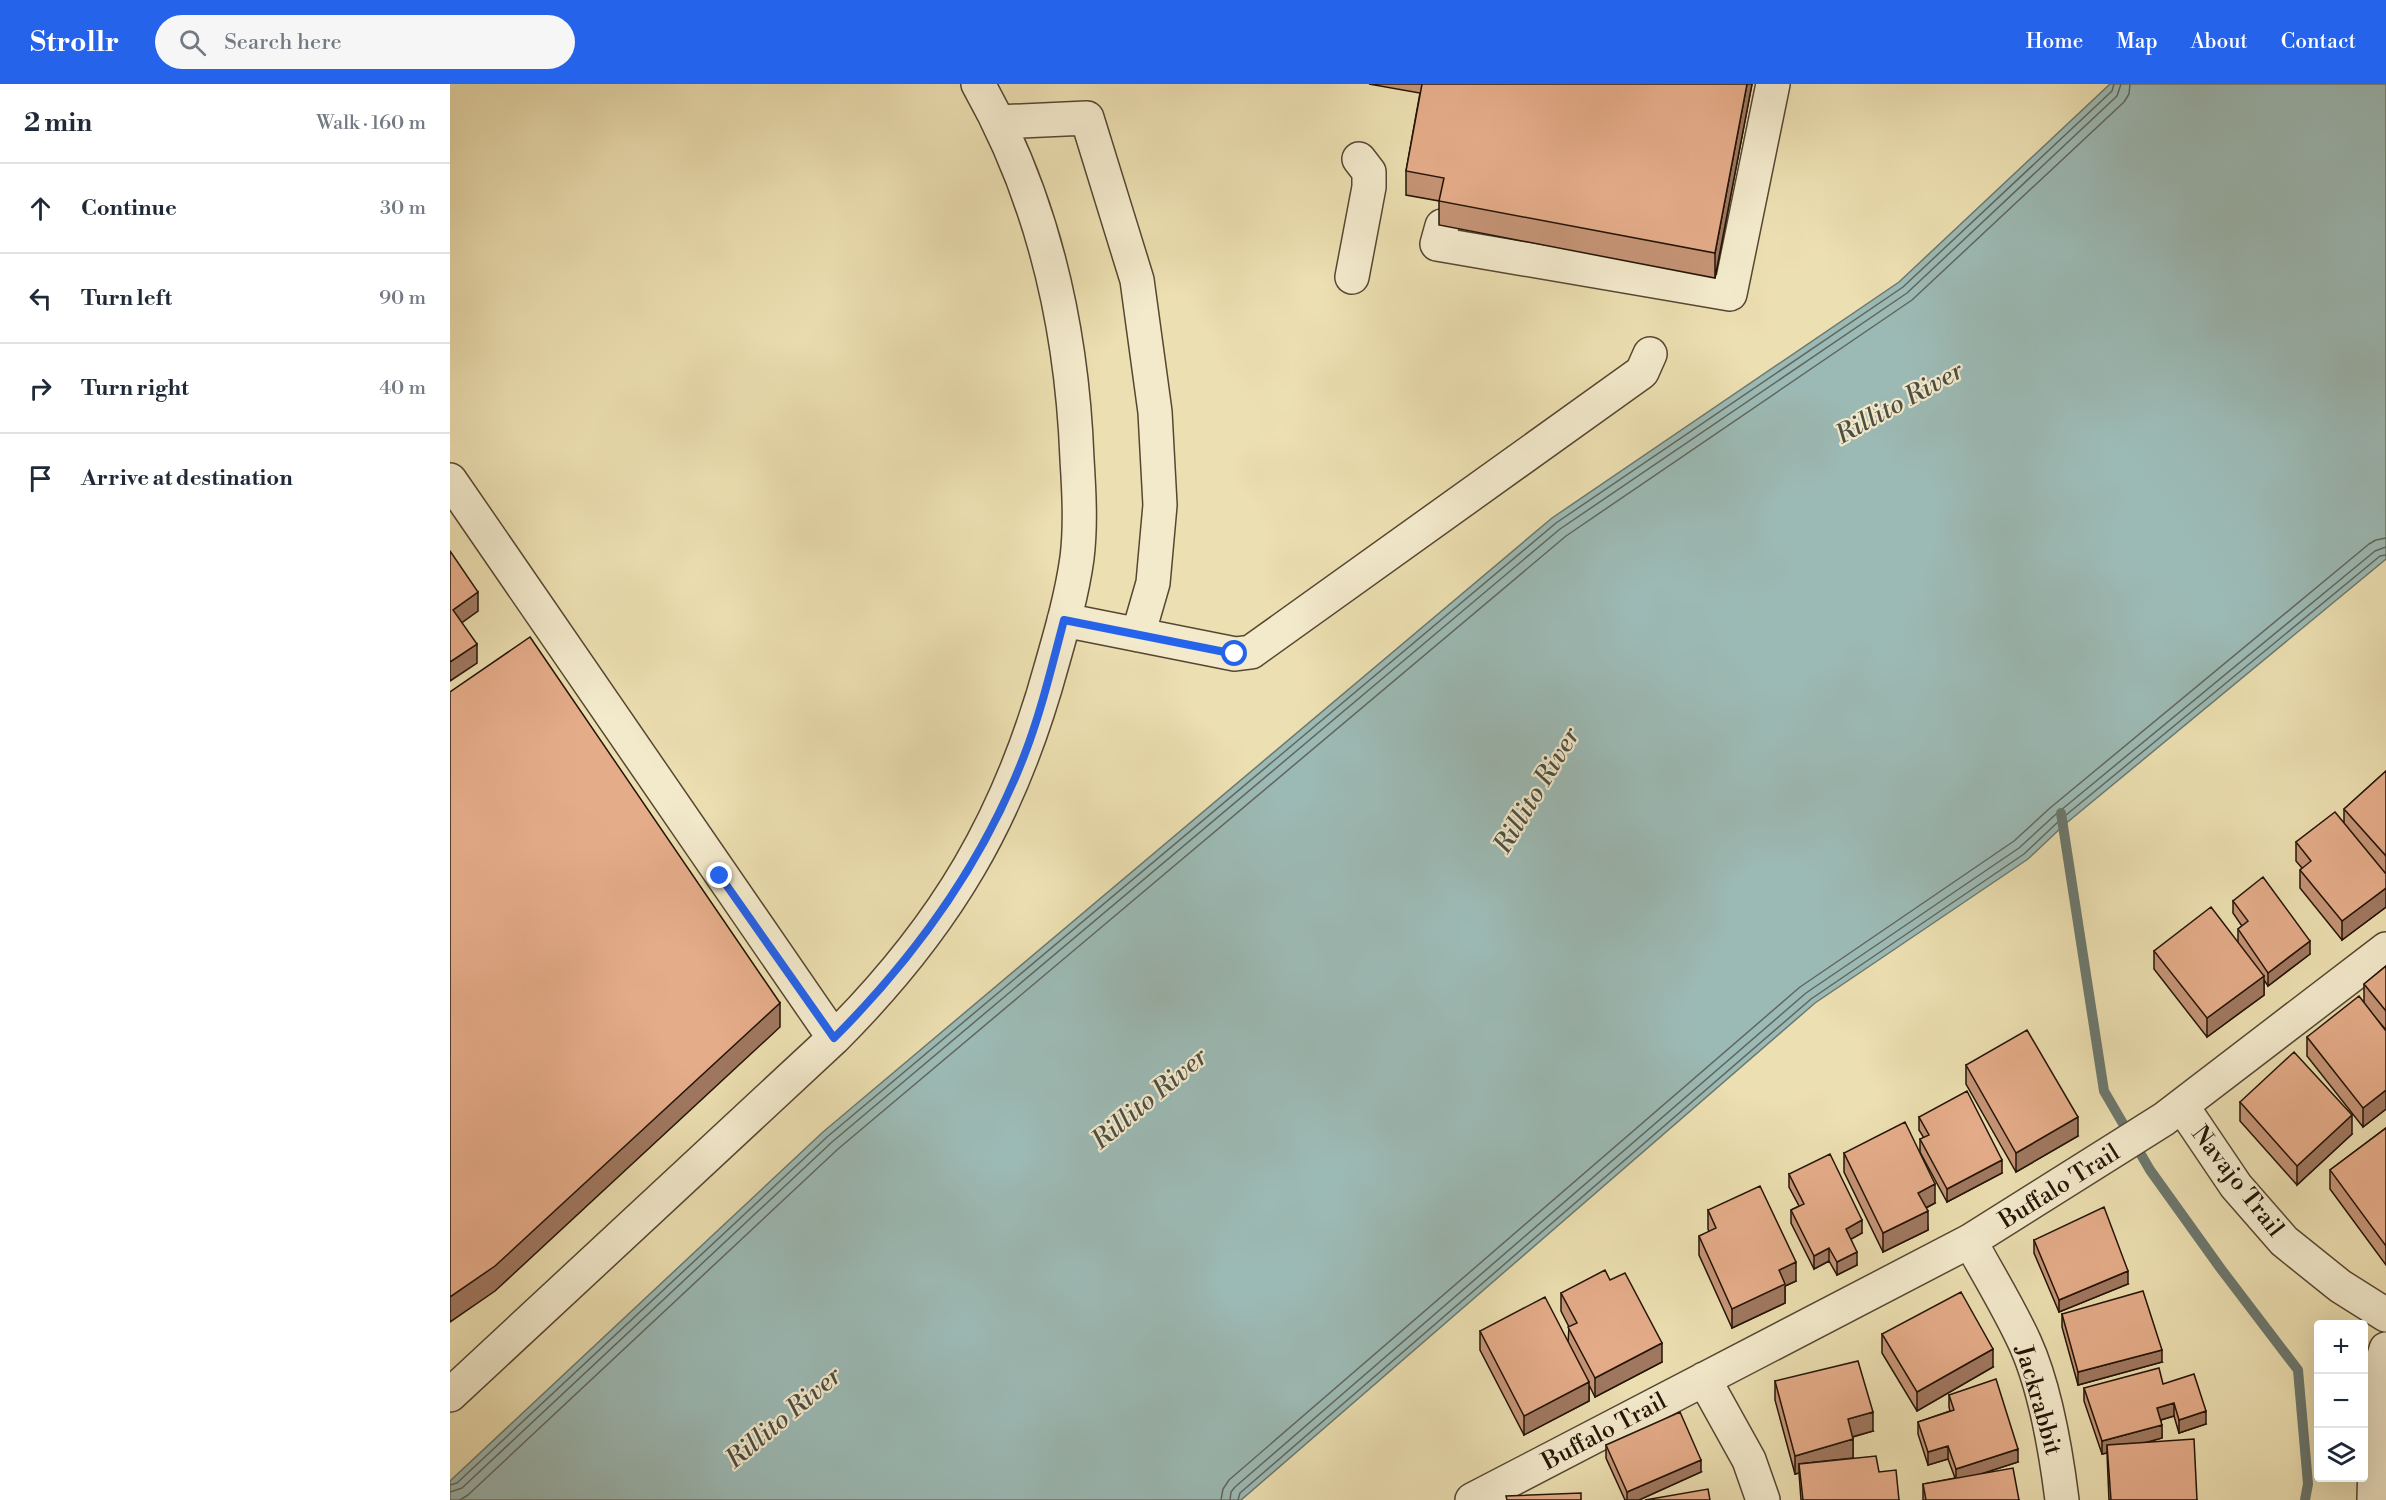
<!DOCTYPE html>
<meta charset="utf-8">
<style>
body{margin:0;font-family:"Libre Bodoni",serif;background:#f6f6f7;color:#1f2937}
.controls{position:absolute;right:18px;bottom:18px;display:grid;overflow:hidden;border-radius:6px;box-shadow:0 6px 24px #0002}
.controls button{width:54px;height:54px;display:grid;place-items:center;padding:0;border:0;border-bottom:2px solid #e0e1e3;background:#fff;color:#1f2937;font:30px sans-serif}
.stop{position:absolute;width:18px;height:18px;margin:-14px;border:4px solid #2563eb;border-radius:50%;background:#fff}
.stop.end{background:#2563eb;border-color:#fff;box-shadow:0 2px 6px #0008}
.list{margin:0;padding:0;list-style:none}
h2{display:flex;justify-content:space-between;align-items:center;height:78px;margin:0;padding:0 24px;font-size:26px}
h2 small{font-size:20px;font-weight:400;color:#747a83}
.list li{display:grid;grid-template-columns:39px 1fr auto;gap:18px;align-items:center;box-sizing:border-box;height:90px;padding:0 24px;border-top:2px solid #e0e1e3}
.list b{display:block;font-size:22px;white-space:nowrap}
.list em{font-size:20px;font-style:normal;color:#747a83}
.icon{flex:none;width:33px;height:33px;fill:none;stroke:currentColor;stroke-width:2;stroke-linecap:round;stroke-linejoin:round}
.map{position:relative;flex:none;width:1936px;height:1416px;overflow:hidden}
header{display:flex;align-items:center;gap:36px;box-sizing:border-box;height:84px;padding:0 30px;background:#2563eb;color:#fff}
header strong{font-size:28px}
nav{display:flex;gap:33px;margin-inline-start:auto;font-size:21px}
.search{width:420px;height:54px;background:#f6f6f7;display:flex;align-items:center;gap:15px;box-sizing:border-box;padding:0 21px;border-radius:33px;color:#747a83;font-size:22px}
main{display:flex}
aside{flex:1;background:#fff}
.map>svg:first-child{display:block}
.water{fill:#9cbab5;stroke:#6c786f;stroke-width:1.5}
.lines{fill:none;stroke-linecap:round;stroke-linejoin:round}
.shore{stroke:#60675e;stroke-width:1.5}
.stream{stroke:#6c786f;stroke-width:10}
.minor-casing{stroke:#564732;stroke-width:36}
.minor{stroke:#f3eacc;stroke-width:33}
.wall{fill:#c59476;stroke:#241407;stroke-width:1.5}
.shaded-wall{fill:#a07860;stroke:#241407;stroke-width:1.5}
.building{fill:#e5ac89;stroke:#241407;stroke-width:1.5}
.route{stroke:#2563eb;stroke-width:8}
.labels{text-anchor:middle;stroke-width:4.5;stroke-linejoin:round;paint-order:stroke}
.street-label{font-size:24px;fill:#241407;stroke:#f3eacc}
.water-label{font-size:26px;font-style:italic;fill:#4e4e44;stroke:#f3eacc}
</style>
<header>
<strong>Strollr</strong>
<div class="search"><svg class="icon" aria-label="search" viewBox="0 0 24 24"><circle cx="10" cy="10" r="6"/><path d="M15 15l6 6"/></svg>Search here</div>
<nav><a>Home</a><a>Map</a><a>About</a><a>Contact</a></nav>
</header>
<main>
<aside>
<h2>2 min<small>Walk · 160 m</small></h2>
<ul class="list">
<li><svg class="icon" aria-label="ahead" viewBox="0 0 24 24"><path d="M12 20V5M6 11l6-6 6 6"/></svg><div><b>Continue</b></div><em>30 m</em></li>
<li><svg class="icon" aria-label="left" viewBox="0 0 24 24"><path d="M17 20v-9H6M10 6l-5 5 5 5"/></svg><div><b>Turn left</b></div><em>90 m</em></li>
<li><svg class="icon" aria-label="right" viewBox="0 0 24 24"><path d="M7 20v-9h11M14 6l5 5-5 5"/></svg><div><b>Turn right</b></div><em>40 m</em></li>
<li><svg class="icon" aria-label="arrive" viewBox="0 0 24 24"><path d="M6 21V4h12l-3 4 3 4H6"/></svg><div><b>Arrive at destination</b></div></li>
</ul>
</aside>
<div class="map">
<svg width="1936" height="1416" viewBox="0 0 1936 1416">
<rect width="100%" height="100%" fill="#ecdfb1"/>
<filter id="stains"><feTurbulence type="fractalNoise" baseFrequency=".00333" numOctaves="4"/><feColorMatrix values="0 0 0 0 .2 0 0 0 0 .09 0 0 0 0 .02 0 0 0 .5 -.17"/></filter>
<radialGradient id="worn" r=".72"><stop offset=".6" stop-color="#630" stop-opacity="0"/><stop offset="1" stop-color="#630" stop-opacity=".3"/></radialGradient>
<!-- water -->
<path class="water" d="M 1660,0 L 1936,0 L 1936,475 L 1614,741 L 1578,775 L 1365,919 L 791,1416 L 0,1416 L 0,1397 L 373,1048 L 1102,434 L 1449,198 Z"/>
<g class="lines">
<!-- shore -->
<path class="shore" d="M 0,1401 L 7,1399 L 377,1053 L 1106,439 L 1453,203 L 1662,7 L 1664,0
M 0,1408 L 12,1404 L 382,1058 L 1110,445 L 1457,209 L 1667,12 L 1671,0
M 10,1416 L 18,1411 L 388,1065 L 1116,452 L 1462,216 L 1674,18 L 1679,10 L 1680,0
M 771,1416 L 773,1405 L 779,1396 L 1350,903 L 1564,757 L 1600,724 L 1919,460 L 1926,456 L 1936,454
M 780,1416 L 781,1408 L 785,1403 L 1356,909 L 1569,764 L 1605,731 L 1925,467 L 1936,463
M 788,1416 L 790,1409 L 1361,915 L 1574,770 L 1610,736 L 1930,472 L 1936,471"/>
<!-- stream -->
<path class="stream" d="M 1611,729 L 1654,1007 L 1700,1086 L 1771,1185 L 1848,1286 L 1858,1400 L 1855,1416"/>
<defs>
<path id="minor" d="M 548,38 L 637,34 L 687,196 L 705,328 L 710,421 L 703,499 L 688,551
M 992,142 L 987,160 L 1280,210 L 1323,0
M 902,193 L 919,103 L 919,88 L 909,75
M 0,396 L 384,954
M 614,536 L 785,570 L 801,568 L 1192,288 L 1200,270
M 1732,1022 L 1786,1102 L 1834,1157 L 1890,1202 L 1936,1231
M 1520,1157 C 1538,1190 1559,1224 1575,1259 C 1595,1303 1606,1368 1612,1416
M 1254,1295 L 1299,1376 L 1313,1416
M 0,1311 L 384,954 C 496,842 560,734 602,580 C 612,545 622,510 627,474 C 631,441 629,407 627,375 C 622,243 593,115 528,0
M 1022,1416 L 1520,1157 L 1714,1035 L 1936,865
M 1924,1416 L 1927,1296 L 1936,1265"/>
</defs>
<!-- minor casing -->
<use href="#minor" class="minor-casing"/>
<!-- minor -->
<use href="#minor" class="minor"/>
</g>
<!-- wall -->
<path class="wall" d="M 919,0 L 1302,0 L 1265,194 L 989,141 L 989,117 L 956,111 L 956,87 L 970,9 Z
M 1936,687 L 1936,823 L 1892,856 L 1850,804 L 1850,786 L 1852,784 L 1846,777 L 1846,758 L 1894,738 L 1894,725 Z
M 1783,817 L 1860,870 L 1818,902 L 1814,896 L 1814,911 L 1757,953 L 1704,885 L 1704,867 L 1788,858 L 1788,845 L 1792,842 L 1783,829 Z
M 1936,882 L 1936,946 L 1923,931 L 1936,947 L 1936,1025 L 1913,1043 L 1857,972 L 1857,953 L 1914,918 L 1914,900 Z
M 1516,981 L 1628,1052 L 1566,1088 L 1516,1000 Z
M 1790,1018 L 1902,1050 L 1847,1101 L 1790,1037 Z
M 1469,1033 L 1552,1089 L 1497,1118 L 1470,1068 L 1470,1055 L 1474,1054 L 1469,1046 Z
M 1936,1044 L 1936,1181 L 1880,1105 L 1880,1086 Z
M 1394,1069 L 1485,1119 L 1476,1124 L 1478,1146 L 1433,1168 L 1394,1088 Z
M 1339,1090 L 1412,1149 L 1401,1155 L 1407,1181 L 1387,1191 L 1379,1177 L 1364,1185 L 1341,1139 L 1341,1126 L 1349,1122 L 1339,1103 Z
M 1258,1126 L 1346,1197 L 1335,1202 L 1335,1219 L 1282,1244 L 1249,1171 L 1249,1152 L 1259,1148 L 1258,1145 Z
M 1584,1156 L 1678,1200 L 1609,1228 L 1584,1169 Z
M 1160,1196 L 1212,1278 L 1145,1313 L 1139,1301 L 1139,1317 L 1074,1351 L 1030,1266 L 1030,1247 L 1118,1259 L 1119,1243 L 1111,1227 L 1111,1209 Z
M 1612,1230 L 1712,1278 L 1628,1301 L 1612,1243 Z
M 1432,1250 L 1543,1283 L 1467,1327 L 1432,1269 Z
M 1325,1297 L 1423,1347 L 1403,1353 L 1403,1374 L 1429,1388 L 1449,1416 L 1351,1416 L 1349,1389 L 1345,1390 L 1325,1316 Z
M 1713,1300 L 1756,1340 L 1729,1349 L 1724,1332 L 1711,1336 L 1712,1354 L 1697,1358 L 1747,1416 L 1659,1416 L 1657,1369 L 1652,1370 L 1634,1317 L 1634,1304 Z
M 1499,1311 L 1568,1378 L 1534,1389 L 1569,1416 L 1473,1416 L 1473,1400 L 1505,1394 L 1498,1375 L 1478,1381 L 1468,1350 L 1468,1338 L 1500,1327 L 1499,1323 Z
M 1156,1361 L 1251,1388 L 1189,1416 L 1175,1416 L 1156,1374 Z"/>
<!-- shaded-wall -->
<path class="shaded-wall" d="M 1297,0 L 1302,0 L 1265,194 L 1265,169 Z
M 28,508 L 28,527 L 3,545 L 3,526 Z
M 27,560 L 27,579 L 0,597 L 0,578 Z
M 1936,804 L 1936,823 L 1892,856 L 1892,837 Z
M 1860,857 L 1860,870 L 1818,902 L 1818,889 Z
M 1814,892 L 1814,911 L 1757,953 L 1757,934 Z
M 330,919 L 330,943 L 45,1207 L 0,1238 L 0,1213 Z
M 1936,1006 L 1936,1025 L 1913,1043 L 1913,1024 Z
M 1902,1031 L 1902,1050 L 1847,1101 L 1847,1082 Z
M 1628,1033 L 1628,1052 L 1566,1088 L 1566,1069 Z
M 1552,1076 L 1552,1089 L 1497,1118 L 1497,1105 Z
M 1485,1100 L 1485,1119 L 1468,1128 L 1468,1109 Z
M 1478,1127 L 1478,1146 L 1433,1168 L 1433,1149 Z
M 1412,1136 L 1412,1149 L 1396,1158 L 1396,1145 Z
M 1379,1164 L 1379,1177 L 1364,1185 L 1364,1172 Z
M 1407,1168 L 1407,1181 L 1387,1191 L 1387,1178 Z
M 1346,1178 L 1346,1197 L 1335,1202 L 1335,1219 L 1282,1244 L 1282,1225 L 1329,1186 Z
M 1678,1187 L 1678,1200 L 1609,1228 L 1609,1216 Z
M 1212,1259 L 1212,1278 L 1145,1313 L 1145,1294 Z
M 1543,1265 L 1543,1283 L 1467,1327 L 1467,1308 Z
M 1712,1266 L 1712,1278 L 1628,1301 L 1628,1288 Z
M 1139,1298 L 1139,1317 L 1074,1351 L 1074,1332 Z
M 1724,1319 L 1724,1332 L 1707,1337 L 1707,1324 Z
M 1756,1327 L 1756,1340 L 1729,1349 L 1729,1336 Z
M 1423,1328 L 1423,1347 L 1398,1354 L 1398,1335 Z
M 1712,1341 L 1712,1354 L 1658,1369 L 1657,1361 L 1657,1369 L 1652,1370 L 1652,1357 Z
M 1403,1355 L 1403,1374 L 1349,1380 L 1349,1389 L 1345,1390 L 1345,1372 Z
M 1498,1362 L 1498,1375 L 1478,1381 L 1478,1368 Z
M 1568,1365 L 1568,1378 L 1506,1398 L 1506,1385 Z
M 1251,1376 L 1251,1388 L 1189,1416 L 1177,1416 L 1177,1408 Z"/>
<!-- building -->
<path class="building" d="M 972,0 L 1297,0 L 1265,169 L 989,117 L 994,94 L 956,87 Z
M 0,467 L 28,508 L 3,526 L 27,560 L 0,578 Z
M 80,553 L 330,919 L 45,1182 L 0,1213 L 0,608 Z
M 1936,687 L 1936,772 L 1894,725 Z
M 1885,728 L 1936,790 L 1936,804 L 1892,837 L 1850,786 L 1861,777 L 1846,758 Z
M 1813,793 L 1860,857 L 1818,889 L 1788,845 L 1798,837 L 1783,817 Z
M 1761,823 L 1814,892 L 1757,934 L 1704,867 Z
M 1936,882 L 1936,927 L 1914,900 Z
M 1909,912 L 1936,947 L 1936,1006 L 1913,1024 L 1857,953 Z
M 1577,946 L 1628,1033 L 1566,1069 L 1516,981 Z
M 1844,968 L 1902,1031 L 1847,1082 L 1790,1018 Z
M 1517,1007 L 1552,1076 L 1497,1105 L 1470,1055 L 1479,1051 L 1469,1033 Z
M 1455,1038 L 1485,1100 L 1468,1109 L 1478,1127 L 1433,1149 L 1394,1069 Z
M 1936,1044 L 1936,1162 L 1880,1086 Z
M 1380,1070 L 1412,1136 L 1396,1145 L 1407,1168 L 1387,1178 L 1379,1164 L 1364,1172 L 1341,1126 L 1354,1120 L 1339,1090 Z
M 1310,1102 L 1346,1178 L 1329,1186 L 1335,1200 L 1282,1225 L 1249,1152 L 1266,1144 L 1258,1126 Z
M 1654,1123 L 1678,1187 L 1609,1216 L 1584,1156 Z
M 1155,1186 L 1160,1196 L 1175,1189 L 1212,1259 L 1145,1294 L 1118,1243 L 1127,1239 L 1111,1209 Z
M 1693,1207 L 1712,1266 L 1628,1288 L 1612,1230 Z
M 1511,1208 L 1543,1265 L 1467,1308 L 1432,1250 Z
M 1095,1213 L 1139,1298 L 1074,1332 L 1030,1247 Z
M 1408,1277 L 1423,1328 L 1398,1335 L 1403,1355 L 1345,1372 L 1325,1297 Z
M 1709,1284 L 1713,1300 L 1744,1290 L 1756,1327 L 1729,1336 L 1724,1319 L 1707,1324 L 1712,1341 L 1652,1357 L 1634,1304 Z
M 1546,1295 L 1568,1365 L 1506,1385 L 1498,1362 L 1478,1368 L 1468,1338 L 1504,1326 L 1499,1311 Z
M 1230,1328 L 1251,1376 L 1177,1408 L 1156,1361 Z
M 1744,1355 L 1747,1416 L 1661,1416 L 1657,1361 Z
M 1426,1372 L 1429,1388 L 1446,1386 L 1449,1416 L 1353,1416 L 1349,1380 Z
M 1563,1384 L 1569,1416 L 1476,1416 L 1473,1400 Z
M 1258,1405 L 1260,1416 L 1195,1416 Z
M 1131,1409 L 1131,1416 L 1057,1416 L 1056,1412 Z"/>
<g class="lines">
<!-- route -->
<path class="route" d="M 270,792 L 384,954 C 466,872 532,781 574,672 C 591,628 602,582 614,536 L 785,570"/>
</g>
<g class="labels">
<!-- street labels -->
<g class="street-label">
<text transform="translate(1788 1097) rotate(52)" y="8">Navajo Trail</text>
<text transform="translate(1609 1102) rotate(-32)" y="8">Buffalo Trail</text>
<text transform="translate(1589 1316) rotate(74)" y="8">Jackrabbit</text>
<text transform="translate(1154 1347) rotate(-28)" y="8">Buffalo Trail</text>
</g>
<!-- water labels -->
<g class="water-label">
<text transform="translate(1449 318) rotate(-29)" y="9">Rillito River</text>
<text transform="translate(1086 706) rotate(-59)" y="9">Rillito River</text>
<text transform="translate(699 1014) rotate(-40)" y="9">Rillito River</text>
<text transform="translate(333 1333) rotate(-40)" y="9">Rillito River</text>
</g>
</g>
<rect width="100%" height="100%" filter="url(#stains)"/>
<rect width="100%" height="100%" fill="url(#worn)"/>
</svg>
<div class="controls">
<button>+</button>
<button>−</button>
<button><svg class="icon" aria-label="layers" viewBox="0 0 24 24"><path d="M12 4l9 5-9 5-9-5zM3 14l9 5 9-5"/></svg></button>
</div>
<div class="stop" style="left:785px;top:570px"></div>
<div class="stop end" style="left:270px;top:792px"></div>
</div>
</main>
